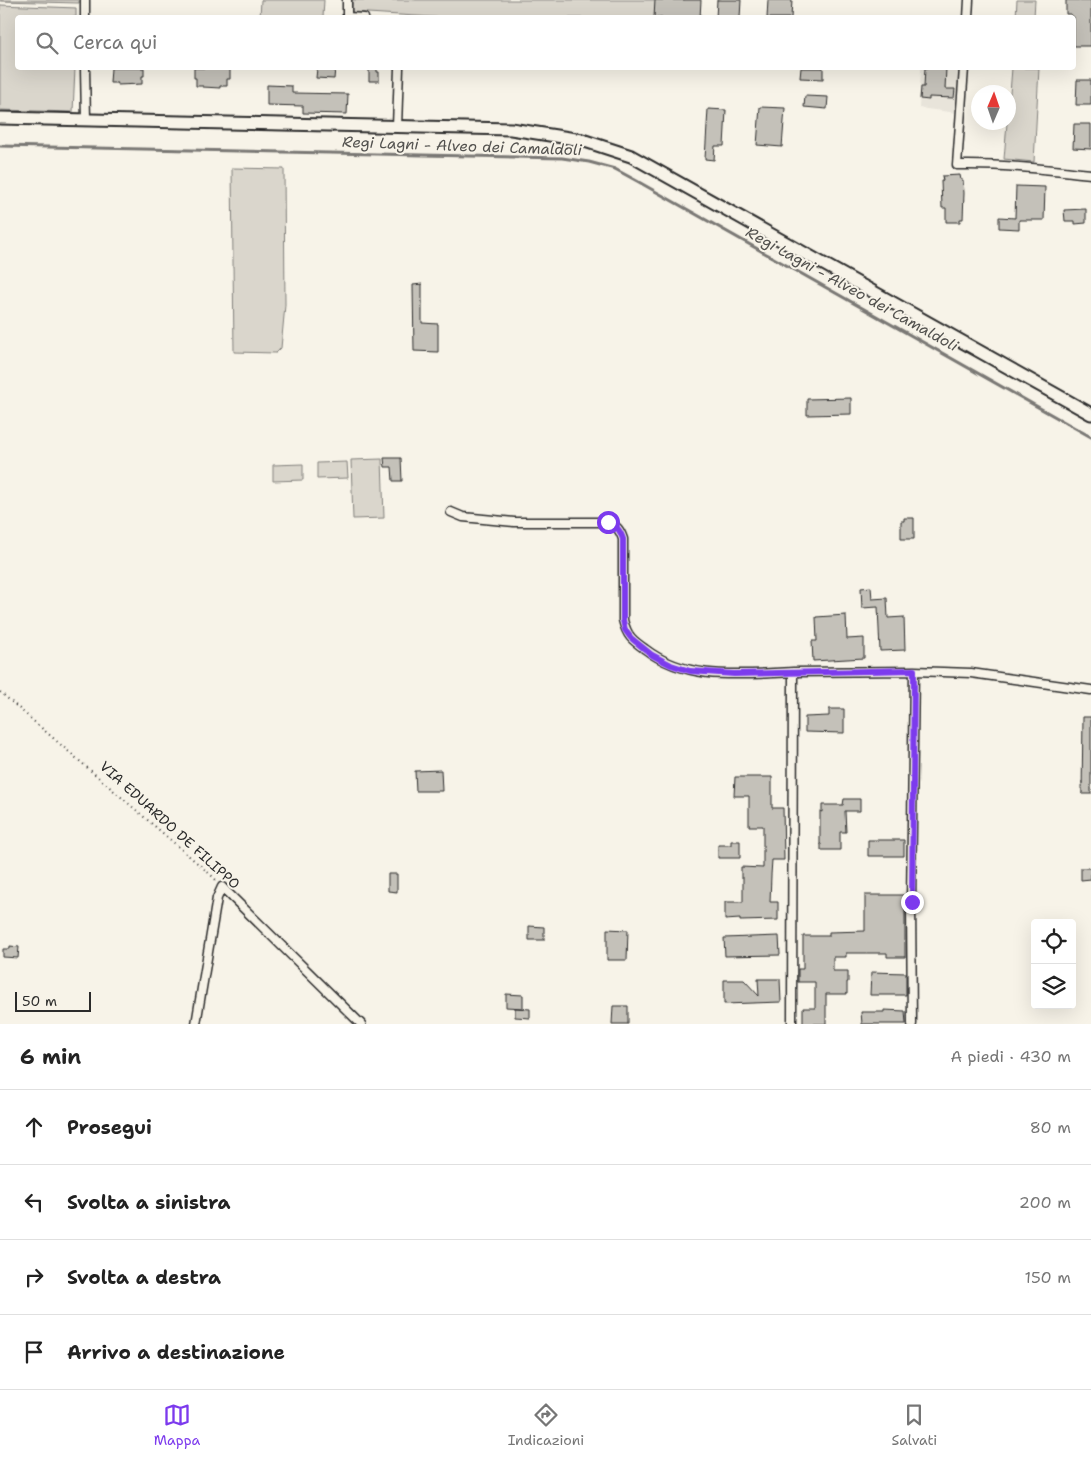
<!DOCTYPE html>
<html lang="it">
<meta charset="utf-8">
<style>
body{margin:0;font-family:"Shantell Sans",sans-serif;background:#f6f6f6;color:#222}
.controls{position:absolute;right:15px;bottom:15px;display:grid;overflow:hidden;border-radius:5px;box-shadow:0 5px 20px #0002}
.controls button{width:45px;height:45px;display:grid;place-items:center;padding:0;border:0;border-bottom:1px solid #e0e0e0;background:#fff;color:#222;font:25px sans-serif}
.compass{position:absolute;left:971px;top:85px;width:45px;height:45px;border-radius:50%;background:#fff;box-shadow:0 5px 20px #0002;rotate:2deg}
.scale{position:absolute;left:15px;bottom:12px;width:76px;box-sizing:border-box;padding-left:5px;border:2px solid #2b2b2b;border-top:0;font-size:14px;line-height:18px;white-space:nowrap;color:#2b2b2b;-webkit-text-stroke:4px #f7f3e8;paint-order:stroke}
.stop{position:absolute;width:15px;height:15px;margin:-11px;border:4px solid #7c3aed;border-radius:50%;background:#fff}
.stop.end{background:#7c3aed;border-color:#fff;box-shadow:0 1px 5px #0008}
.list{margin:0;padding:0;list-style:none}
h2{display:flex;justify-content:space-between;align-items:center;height:65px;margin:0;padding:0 20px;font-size:21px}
h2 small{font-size:16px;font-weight:400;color:#767676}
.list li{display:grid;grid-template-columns:32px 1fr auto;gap:15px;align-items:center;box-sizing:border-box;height:75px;padding:0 20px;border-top:1px solid #e0e0e0}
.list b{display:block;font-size:19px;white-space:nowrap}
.list em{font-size:16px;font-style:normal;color:#767676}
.icon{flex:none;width:28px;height:28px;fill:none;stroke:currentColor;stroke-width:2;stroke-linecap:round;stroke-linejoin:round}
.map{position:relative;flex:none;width:1091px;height:1024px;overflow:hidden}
.search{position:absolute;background:#fff;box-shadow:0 5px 20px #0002;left:15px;right:15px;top:15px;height:55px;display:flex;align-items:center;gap:12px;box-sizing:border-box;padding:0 18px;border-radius:5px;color:#767676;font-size:19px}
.sheet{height:365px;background:#fff}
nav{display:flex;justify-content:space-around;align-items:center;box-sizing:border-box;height:70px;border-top:1px solid #e0e0e0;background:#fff;font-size:14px;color:#767676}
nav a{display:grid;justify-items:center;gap:2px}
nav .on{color:#7c3aed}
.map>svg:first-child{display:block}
.built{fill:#e8e4da}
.green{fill:#dad6cc;stroke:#82807c}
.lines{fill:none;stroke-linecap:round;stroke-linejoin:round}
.stream{stroke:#7a7874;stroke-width:3}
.building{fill:#c4c1b9;stroke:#2b2b2b}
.street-casing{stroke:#2b2b2b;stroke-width:11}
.secondary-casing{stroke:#2b2b2b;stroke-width:15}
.path{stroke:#2b2b2b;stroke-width:2;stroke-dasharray:1 4;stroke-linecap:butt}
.street{stroke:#f7f3e8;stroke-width:8}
.secondary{stroke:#f7f3e8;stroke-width:11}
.route{stroke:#7c3aed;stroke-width:6}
.labels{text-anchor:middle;stroke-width:4;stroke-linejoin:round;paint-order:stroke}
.street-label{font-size:14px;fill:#2b2b2b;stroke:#f7f3e8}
.water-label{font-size:15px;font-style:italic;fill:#53524f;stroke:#f7f3e8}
</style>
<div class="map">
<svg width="1091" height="1024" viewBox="0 0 1091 1024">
<rect width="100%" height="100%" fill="#f7f3e8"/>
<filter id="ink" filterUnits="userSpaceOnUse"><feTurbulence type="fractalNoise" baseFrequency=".02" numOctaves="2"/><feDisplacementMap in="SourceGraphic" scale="10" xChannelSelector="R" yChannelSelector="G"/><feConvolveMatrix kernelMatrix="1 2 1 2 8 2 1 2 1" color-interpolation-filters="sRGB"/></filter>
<g filter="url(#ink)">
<!-- built -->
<path class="built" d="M 921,68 L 960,68 L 957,113 L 919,108 Z"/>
<!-- green -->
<path class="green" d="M 0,0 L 79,0 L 79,3 L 0,1 Z
M 261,0 L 324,0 L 323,17 L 260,17 Z
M 352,0 L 670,0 L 669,18 L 448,18 L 352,12 Z
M 1017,0 L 1035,0 L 1034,17 L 1016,17 Z
M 0,5 L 76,8 L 76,17 L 18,18 L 18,68 L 75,68 L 73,112 L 0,110 Z
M 1012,68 L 1039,68 L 1034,162 L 1004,159 L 1007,123 L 1008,122 L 1009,106 Z
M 232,168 L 284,169 L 285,305 L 281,348 L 276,353 L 234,352 Z
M 382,459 L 384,518 L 353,519 L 351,460 Z
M 347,462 L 348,478 L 317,479 L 317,463 Z
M 303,464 L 303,480 L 273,481 L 273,465 Z"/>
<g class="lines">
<!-- stream -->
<path class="stream" d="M 0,146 L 562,158 L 589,162 L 615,169 L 637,181 L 1091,437"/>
</g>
<!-- building -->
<path class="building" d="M 655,0 L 701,0 L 700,18 L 654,18 Z
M 717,0 L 741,0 L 740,18 L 716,18 Z
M 768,0 L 792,0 L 791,18 L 767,18 Z
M 1066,0 L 1091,0 L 1091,46 L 1074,46 L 1074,17 L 1071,17 L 1071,14 L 1066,14 Z
M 111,68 L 144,68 L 144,76 L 142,76 L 142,84 L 117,85 L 118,83 L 110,83 Z
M 194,68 L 230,68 L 230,79 L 227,79 L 227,86 L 220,86 L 220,88 L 203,87 L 203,86 L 196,86 L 196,78 L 194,78 Z
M 317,68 L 335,68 L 334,79 L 316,78 Z
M 369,68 L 377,68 L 377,72 L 379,72 L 379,81 L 369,81 Z
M 801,68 L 823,68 L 823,79 L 800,78 Z
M 925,68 L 946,68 L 945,89 L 955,89 L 954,98 L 929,97 L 929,100 L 920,99 L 921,87 L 924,87 Z
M 1077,80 L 1091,80 L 1091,105 L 1076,105 Z
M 267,85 L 292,86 L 292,93 L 348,94 L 347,114 L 303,113 L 303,106 L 267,105 Z
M 805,96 L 828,97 L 827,109 L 804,107 Z
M 760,107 L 785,108 L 782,147 L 757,145 Z
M 708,109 L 726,110 L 724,146 L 715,146 L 714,160 L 705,159 Z
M 1074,124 L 1091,124 L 1091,149 L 1073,148 Z
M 960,175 L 961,180 L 963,180 L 964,193 L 963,219 L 960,219 L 960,222 L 946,222 L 946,208 L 942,208 L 941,181 L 943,181 L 942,176 Z
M 1016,186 L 1045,187 L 1044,220 L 1019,220 L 1019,229 L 999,228 L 999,217 L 1015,218 Z
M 1086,209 L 1086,223 L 1075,224 L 1075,221 L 1065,221 L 1064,210 Z
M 422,284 L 422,323 L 438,324 L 438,352 L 414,351 L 413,285 Z
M 851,398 L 851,414 L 807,415 L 807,399 Z
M 384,458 L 401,458 L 402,481 L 393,481 L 392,467 L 385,467 Z
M 904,518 L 914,518 L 914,539 L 901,539 L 901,521 L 904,521 Z
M 871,587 L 872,599 L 887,598 L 888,618 L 904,617 L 905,650 L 880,651 L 878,607 L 862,608 L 861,588 Z
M 846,615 L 847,639 L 864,638 L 864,658 L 813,661 L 812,641 L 817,641 L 816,617 Z
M 829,709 L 844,709 L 844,733 L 805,732 L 805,717 L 829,716 Z
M 1083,717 L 1091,717 L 1091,794 L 1082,794 Z
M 441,770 L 442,791 L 416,791 L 415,771 Z
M 735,777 L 772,777 L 772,808 L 783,808 L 784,860 L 772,860 L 771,875 L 770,902 L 778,902 L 778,920 L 740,921 L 740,919 L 725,920 L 725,902 L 743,902 L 743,877 L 741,877 L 741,867 L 763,868 L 763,826 L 749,826 L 749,796 L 734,796 Z
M 844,799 L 860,799 L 860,811 L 845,811 L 846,832 L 840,832 L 840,850 L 821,850 L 821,844 L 820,844 L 820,811 L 822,812 L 822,805 L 843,805 Z
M 868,840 L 904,840 L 904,856 L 868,856 Z
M 731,841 L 740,841 L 740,858 L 718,858 L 718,845 L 731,845 Z
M 1081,868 L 1091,868 L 1091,879 L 1081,880 Z
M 388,874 L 397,874 L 397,892 L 388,891 Z
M 865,895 L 905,895 L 905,957 L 887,957 L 887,953 L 846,953 L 846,957 L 833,957 L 833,971 L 848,971 L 848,982 L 847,982 L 847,994 L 826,994 L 826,1024 L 803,1024 L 803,1008 L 815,1008 L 815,982 L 798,982 L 798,969 L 803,969 L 803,936 L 829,936 L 829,932 L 865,931 Z
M 529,926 L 544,927 L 544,940 L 529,940 Z
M 607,929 L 628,930 L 627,960 L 607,960 Z
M 779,936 L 780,955 L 725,956 L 724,938 Z
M 10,946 L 19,947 L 18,958 L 3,957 L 3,949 L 10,949 Z
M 871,972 L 906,973 L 906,995 L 870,995 Z
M 758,979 L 780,979 L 781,1002 L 724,1004 L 724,980 L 744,980 L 759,996 Z
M 506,994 L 523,995 L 523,1008 L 506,1007 Z
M 613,1006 L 628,1006 L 628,1024 L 612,1024 Z
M 515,1008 L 530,1009 L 530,1018 L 515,1017 Z
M 884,1010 L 905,1011 L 906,1024 L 862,1024 L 861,1012 L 884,1012 Z"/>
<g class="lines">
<defs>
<path id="street" d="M 85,0 L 85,18
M 347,0 L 347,17 L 364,18
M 968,18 L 969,0
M 85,68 L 86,120
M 964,68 L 957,165 C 1002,164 1046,169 1091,174
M 397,127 L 399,68
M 451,512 L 463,517 L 514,522 L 608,522 C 617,526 620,530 623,539 L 623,620 C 627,636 632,640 645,649 C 688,682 742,674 793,672
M 914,671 L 971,673 L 1091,690
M 196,1024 L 217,898 L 222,887 L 361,1024
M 792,1024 L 793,672 L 914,671 L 911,902 L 912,1024"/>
<path id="secondary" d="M 0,118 L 511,129 L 582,140 L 631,156 L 1091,414"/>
</defs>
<!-- street casing -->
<use href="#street" class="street-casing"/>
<!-- secondary casing -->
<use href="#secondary" class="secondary-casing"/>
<!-- path -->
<path class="path" d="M 0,692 L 211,875 L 217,881"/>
<!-- street -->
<use href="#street" class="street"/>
<!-- secondary -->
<use href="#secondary" class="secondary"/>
</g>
</g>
<g class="lines" filter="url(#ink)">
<!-- route -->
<path class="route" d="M 608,522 C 617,526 620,530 623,539 L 623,620 L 625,630 L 631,638 L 652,655 L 671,665 L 690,671 L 734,674 L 914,670 L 912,902"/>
</g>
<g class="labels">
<!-- street labels -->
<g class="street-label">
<text transform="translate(170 825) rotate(42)" y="5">VIA EDUARDO DE FILIPPO</text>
</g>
<!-- water labels -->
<g class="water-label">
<text transform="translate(462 146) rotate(2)" y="5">Regi Lagni - Alveo dei Camaldoli</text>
<text transform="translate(852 289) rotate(29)" y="5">Regi Lagni - Alveo dei Camaldoli</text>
</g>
</g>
</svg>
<div class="controls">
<button><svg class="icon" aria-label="locate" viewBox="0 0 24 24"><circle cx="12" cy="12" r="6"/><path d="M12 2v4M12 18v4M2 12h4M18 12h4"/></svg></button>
<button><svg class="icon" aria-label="layers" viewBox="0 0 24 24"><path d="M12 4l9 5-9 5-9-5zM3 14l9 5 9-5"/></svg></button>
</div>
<svg class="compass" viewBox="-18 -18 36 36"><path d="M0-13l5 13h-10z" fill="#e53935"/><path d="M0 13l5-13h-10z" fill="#767676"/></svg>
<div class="scale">50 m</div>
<div class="stop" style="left:608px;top:522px"></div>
<div class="stop end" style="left:912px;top:902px"></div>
<div class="search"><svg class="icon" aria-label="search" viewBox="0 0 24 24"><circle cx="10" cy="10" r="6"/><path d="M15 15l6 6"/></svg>Cerca qui</div>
</div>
<section class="sheet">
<h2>6 min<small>A piedi · 430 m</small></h2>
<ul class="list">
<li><svg class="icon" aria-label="ahead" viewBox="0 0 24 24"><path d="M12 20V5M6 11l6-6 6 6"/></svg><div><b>Prosegui</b></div><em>80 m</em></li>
<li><svg class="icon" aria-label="left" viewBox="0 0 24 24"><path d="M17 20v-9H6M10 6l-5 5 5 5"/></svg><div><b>Svolta a sinistra</b></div><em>200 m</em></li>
<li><svg class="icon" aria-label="right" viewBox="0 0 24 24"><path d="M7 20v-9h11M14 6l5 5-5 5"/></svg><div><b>Svolta a destra</b></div><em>150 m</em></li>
<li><svg class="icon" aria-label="arrive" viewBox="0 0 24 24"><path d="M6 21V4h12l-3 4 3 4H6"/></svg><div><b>Arrivo a destinazione</b></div></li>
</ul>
</section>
<nav>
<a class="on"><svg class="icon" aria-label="map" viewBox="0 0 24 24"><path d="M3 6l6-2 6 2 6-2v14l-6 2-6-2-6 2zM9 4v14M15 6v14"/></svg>Mappa</a>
<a><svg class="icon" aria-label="directions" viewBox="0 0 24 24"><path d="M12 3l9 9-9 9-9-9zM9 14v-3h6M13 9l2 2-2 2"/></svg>Indicazioni</a>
<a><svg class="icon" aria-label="saved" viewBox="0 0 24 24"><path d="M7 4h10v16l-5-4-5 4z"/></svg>Salvati</a>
</nav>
